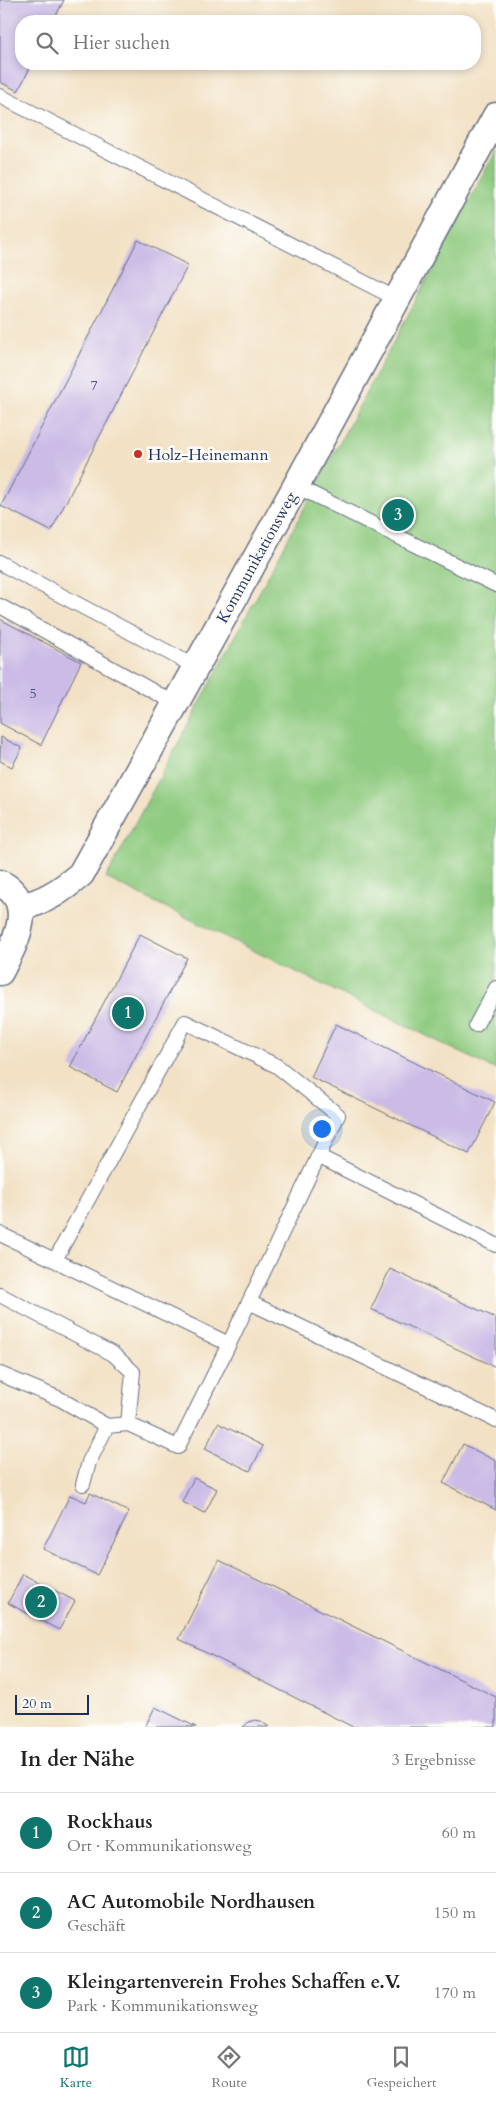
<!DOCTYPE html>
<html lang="de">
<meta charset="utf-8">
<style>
body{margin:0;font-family:Cardo,serif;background:#f2f2f2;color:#222}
.scale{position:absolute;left:15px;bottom:12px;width:74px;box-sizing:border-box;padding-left:5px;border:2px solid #1b2f5e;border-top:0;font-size:14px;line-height:18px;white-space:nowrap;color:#1b2f5e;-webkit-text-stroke:4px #fdfcf7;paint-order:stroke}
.you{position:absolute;left:321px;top:1128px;width:18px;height:18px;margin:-12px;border:4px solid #fff;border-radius:50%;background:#1a73e8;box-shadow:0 0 0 8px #1a73e833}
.badge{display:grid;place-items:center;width:32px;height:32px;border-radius:50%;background:#0f766e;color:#fff;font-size:16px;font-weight:700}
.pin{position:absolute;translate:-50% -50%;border:2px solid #fff;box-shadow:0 1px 5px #0006}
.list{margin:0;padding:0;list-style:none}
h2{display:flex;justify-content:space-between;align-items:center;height:65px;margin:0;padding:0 20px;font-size:21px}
h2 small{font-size:16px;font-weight:400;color:#767676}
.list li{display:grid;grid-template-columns:32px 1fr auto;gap:15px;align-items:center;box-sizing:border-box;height:80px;padding:0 20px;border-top:1px solid #e0e0e0}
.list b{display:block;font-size:19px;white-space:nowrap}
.list p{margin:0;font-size:16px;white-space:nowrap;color:#767676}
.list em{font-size:16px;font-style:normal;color:#767676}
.icon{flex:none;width:28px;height:28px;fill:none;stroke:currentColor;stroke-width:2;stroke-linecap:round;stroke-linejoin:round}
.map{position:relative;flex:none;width:496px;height:1727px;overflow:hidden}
.search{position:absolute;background:#fff;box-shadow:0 2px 8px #0003;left:15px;right:15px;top:15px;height:55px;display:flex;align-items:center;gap:12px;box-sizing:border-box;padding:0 18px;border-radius:20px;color:#767676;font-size:19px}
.sheet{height:305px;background:#fff}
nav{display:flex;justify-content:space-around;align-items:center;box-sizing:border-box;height:70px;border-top:1px solid #e0e0e0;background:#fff;font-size:14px;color:#767676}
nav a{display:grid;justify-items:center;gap:2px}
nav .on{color:#0f766e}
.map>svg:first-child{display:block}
.green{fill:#8fcb80;stroke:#557d6f}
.building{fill:#cbbbe6}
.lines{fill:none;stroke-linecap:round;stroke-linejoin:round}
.service-casing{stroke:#666d82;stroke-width:16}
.minor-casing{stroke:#666d82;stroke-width:29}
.service{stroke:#fff;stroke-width:14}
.minor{stroke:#fff;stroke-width:26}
.poi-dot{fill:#c8321e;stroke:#fdfcf7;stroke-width:2}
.labels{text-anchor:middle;stroke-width:5;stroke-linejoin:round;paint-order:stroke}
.number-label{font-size:14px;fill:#475280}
.poi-label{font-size:16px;fill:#1b2f5e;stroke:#fdfcf7;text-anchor:start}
.street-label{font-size:16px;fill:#1b2f5e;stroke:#fdfcf7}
</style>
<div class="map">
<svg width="496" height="1727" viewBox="0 0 496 1727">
<rect width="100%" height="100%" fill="#fdfcf7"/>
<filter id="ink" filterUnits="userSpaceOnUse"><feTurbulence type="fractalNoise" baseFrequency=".02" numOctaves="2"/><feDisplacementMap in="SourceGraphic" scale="10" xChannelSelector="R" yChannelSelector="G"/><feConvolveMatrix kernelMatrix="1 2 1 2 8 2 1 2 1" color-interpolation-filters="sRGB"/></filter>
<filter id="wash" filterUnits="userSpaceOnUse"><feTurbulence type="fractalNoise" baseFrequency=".0096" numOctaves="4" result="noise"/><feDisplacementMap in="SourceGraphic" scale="20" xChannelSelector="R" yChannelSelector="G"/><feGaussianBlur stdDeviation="1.12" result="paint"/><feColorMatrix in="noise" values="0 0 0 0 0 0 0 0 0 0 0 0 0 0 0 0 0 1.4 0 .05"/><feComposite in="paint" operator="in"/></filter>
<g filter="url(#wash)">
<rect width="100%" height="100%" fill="#f2e1c4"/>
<!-- green -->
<path class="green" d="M 496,151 L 496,1070 L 106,878 Z"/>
<g id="blocks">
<!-- building -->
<path class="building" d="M 0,0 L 64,0 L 53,21 L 21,21 L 21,64 L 32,64 L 18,91 L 0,82 Z
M 138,240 L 188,265 L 51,531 L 1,506 Z
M 0,619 L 81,662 L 41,745 L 0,723 Z
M 1,737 L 22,748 L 12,767 L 0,761 Z
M 140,934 L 187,958 L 117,1092 L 70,1067 Z
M 336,1024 L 495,1102 L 469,1154 L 311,1077 Z
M 390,1269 L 496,1318 L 496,1367 L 371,1309 Z
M 218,1423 L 263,1446 L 250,1471 L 205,1449 Z
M 463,1444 L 496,1461 L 496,1510 L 443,1483 Z
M 194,1478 L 217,1489 L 205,1513 L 182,1502 Z
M 90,1493 L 129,1512 L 97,1575 L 43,1549 L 70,1495 L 86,1502 Z
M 219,1560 L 496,1697 L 496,1727 L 353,1727 L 179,1639 Z
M 23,1574 L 75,1601 L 59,1630 L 8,1603 Z
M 155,1707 L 196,1727 L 145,1727 Z
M 255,1720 L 261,1721 L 269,1727 L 243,1727 L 249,1722 Z"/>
</g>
</g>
<g filter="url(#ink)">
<use href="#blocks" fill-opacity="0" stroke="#666d82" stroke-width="1"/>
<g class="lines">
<defs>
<path id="service" d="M 0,96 L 397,299
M 296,486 L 496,585
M 0,563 L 196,667
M 0,606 L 176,704
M 476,1025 L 496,988
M 318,1156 L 496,1245
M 0,1234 L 229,1344 L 338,1115 L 277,1066 L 185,1022 L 55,1260
M 0,1295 L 113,1354 L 133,1372 L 128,1424 L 107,1426 L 60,1399 L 0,1374
M 249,1302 L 496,1420
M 128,1424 L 178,1447 L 229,1344
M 83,1484 L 89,1462 L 107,1426"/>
<path id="minor" d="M 0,883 C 39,902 14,945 0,972
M 20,907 C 45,902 62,890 81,874 L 296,486 L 496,116"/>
</defs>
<!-- service casing -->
<use href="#service" class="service-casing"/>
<!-- minor casing -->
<use href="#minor" class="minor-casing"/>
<!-- service -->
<use href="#service" class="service"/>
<!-- minor -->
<use href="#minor" class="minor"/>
</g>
</g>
<!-- markers -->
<circle class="poi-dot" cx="138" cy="454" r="5"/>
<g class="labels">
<!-- number labels -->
<g class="number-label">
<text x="94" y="390">7</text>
<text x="33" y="698">5</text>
</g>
<!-- poi labels -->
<g class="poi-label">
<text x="148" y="460">Holz-Heinemann</text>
</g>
<!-- street labels -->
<g class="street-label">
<text transform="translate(256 557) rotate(-61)" y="6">Kommunikationsweg</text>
</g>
</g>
</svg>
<div class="scale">20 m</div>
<div class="you"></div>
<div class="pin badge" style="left:128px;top:1013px">1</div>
<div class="pin badge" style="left:41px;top:1602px">2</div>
<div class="pin badge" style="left:398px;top:515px">3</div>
<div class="search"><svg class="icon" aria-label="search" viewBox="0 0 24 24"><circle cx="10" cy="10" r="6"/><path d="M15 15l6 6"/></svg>Hier suchen</div>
</div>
<section class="sheet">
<h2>In der Nähe<small>3 Ergebnisse</small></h2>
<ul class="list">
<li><span class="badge">1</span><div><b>Rockhaus</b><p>Ort · Kommunikationsweg</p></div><em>60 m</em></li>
<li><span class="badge">2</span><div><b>AC Automobile Nordhausen</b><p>Geschäft</p></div><em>150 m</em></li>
<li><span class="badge">3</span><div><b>Kleingartenverein Frohes Schaffen e.V.</b><p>Park · Kommunikationsweg</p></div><em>170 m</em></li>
</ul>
</section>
<nav>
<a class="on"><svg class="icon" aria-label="map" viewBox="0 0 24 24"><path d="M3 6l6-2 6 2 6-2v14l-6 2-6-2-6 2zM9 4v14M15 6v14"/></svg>Karte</a>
<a><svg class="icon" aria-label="directions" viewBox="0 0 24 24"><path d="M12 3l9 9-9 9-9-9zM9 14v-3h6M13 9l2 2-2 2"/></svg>Route</a>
<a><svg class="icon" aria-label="saved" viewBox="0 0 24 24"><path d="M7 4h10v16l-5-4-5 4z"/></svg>Gespeichert</a>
</nav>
